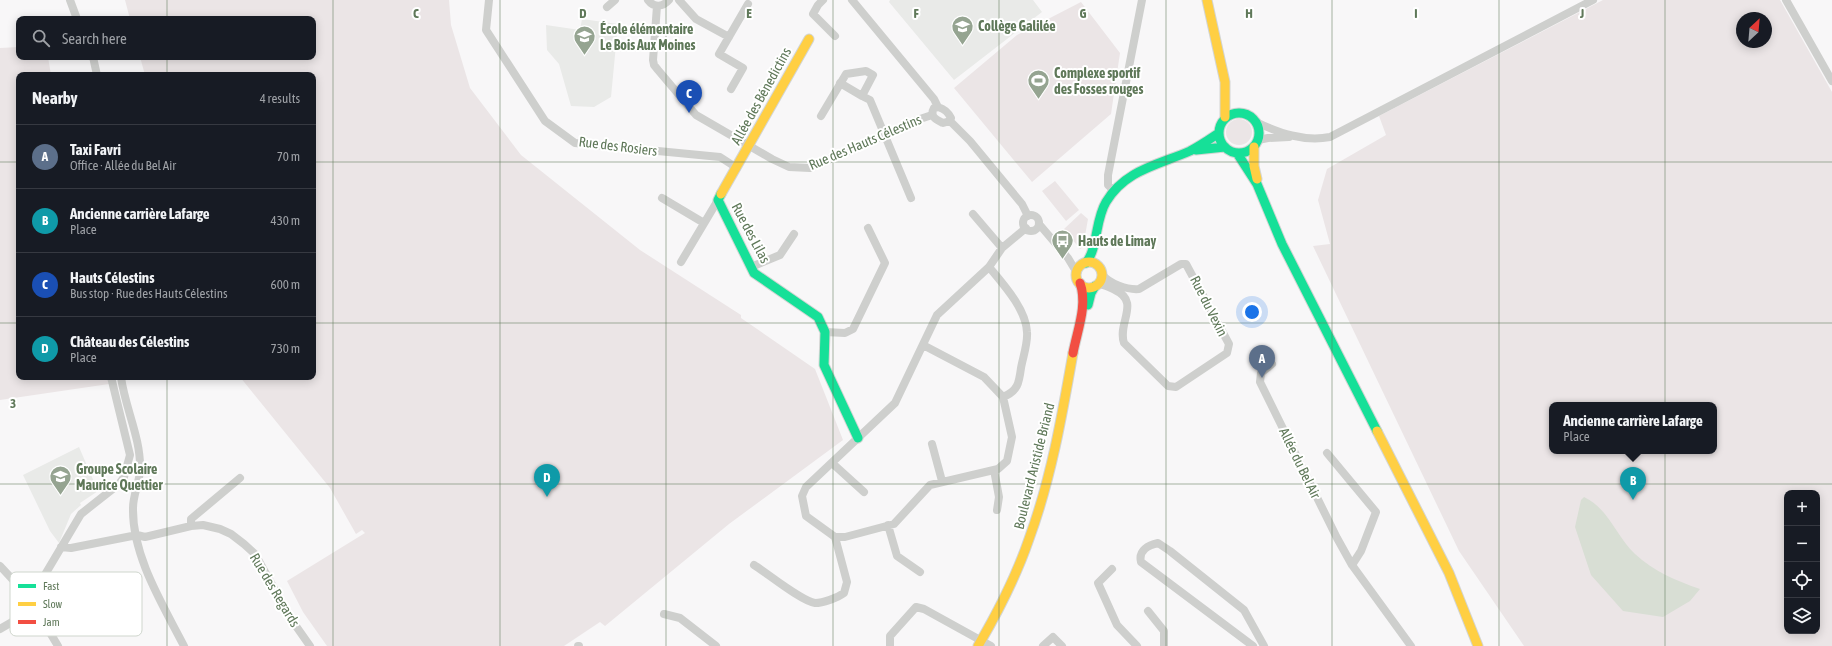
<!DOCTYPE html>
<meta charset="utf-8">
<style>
body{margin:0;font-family:"Asap Condensed",sans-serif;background:#20242c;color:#f1f3f6}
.controls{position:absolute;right:12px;bottom:12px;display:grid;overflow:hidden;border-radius:8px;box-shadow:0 2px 10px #0003}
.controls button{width:36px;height:36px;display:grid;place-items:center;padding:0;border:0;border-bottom:1px solid #363941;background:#171b24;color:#f1f3f6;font:20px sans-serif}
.compass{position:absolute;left:1736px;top:12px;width:36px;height:36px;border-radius:50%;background:#171b24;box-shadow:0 2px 10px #0003;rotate:26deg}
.you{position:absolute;left:1252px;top:312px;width:14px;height:14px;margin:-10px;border:3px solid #fff;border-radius:50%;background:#1a73e8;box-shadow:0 0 0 6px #1a73e833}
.badge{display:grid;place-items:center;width:26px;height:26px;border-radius:50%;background:#2563eb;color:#fff;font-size:13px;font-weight:700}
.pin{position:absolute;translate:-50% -33px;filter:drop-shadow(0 1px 2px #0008)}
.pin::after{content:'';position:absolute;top:21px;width:14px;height:12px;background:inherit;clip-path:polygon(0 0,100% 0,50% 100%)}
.popup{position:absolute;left:1549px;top:402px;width:168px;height:52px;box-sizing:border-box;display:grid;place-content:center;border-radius:8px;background:#171b24;filter:drop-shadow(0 1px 3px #0005);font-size:13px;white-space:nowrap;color:#9ea1a6}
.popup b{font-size:15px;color:#f1f3f6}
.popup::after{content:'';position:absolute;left:50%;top:100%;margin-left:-8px;border:8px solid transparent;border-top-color:#171b24}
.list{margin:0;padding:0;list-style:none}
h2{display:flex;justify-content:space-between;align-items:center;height:52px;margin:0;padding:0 16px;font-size:17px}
h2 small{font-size:13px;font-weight:400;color:#9ea1a6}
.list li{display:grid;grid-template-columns:26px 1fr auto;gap:12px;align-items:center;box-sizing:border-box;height:64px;padding:0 16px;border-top:1px solid #363941}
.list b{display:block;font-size:15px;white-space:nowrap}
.list p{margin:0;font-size:13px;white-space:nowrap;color:#9ea1a6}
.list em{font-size:13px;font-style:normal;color:#9ea1a6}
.icon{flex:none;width:22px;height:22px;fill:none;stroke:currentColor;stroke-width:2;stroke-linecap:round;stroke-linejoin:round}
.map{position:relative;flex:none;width:1832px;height:646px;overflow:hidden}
.search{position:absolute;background:#171b24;box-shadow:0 2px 10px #0003;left:16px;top:16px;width:300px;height:44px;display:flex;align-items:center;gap:10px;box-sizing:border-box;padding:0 14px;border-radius:8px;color:#9ea1a6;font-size:15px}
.panel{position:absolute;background:#171b24;box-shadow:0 2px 10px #0003;left:16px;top:72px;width:300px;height:308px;border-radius:8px}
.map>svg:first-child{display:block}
.built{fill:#e9eae8}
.green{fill:#ebe5e6;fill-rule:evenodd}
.water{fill:#d8ded4}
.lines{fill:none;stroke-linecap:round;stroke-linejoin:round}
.fast-casing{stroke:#d3d5d3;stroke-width:11}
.slow-casing{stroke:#d3d5d3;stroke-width:11}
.jam-casing{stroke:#d3d5d3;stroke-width:11}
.street{stroke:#cecfcd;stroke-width:8}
.fast{stroke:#16e098;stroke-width:9}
.slow{stroke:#ffcf43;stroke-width:9}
.jam{stroke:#f24e42;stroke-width:9}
.grid{fill:none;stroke:#5f7859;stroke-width:1;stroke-opacity:0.55}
.labels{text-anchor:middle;stroke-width:4;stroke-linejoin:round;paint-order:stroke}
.poi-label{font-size:14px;font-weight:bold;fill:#5f7859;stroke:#fff;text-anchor:start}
.street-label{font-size:14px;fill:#5f7859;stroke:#fff}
.key{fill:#fff;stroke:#cfd6cd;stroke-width:1}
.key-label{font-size:11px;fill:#5f7859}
.grid-label{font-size:13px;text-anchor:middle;font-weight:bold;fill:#5f7859;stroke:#fff;stroke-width:4;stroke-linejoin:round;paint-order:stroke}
</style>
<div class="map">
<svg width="1832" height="646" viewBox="0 0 1832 646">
<rect width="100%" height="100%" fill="#f8f7f8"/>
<!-- built -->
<path class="built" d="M 890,0 L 1033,0 L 1042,12 L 954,80 L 889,2 Z
M 582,19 L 618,24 L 611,97 L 594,107 L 571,106 L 559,64 L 547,50 L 546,25 L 580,30 Z
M 79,447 L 98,491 L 80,503 L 81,505 L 71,514 L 59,543 L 50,531 L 23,475 Z"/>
<!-- green -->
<path class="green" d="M 125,0 L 449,0 L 451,25 L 470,88 L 521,155 L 640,250 L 741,315 L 741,318 L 815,369 L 843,440 L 729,524 L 605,626 L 600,622 L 564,646 L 327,646 L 303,612 L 287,581 L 365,533 L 362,530 L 356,534 L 330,488 L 240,377 L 313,377 L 313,75 L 145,75 L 140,57 L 313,57 L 313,19 L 130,19 Z
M 1603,0 L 1780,0 L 1832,92 L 1832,646 L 1524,646 L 1459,551 L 1313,246 L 1330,244 L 1318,200 L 1327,169 L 1386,135 L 1379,116 ZM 1742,18 L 1766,18 L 1766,42 L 1742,42 ZM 1552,405 L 1714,405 L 1714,451 L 1552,451 ZM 1787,493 L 1817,493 L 1817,631 L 1787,631 Z
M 1081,2 L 1120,53 L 1111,114 L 1032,182 L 954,88 L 1017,35 Z
M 19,47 L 19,57 L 31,57 L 32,60 L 48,57 L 51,75 L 19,75 L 19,377 L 107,377 L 109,384 L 0,400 L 0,48 Z
M1226 132a13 13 0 1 1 26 0a13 13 0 1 1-26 0Z
M 1055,181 L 1079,210 L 1066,221 L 1042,191 Z
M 1081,213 L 1088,219 L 1083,247 L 1080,249 L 1064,229 Z"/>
<!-- water -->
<path class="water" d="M 1584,497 C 1609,509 1616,536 1635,554 C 1653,571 1677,581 1700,589 L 1690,601 L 1663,617 L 1623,611 L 1591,575 L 1575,527 L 1581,500 Z"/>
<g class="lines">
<defs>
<path id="fast" d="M1219 133a20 20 0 1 1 40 0a20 20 0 1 1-40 0Z
M 1196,150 L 1225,147
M 1237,153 L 1257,184 L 1282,244 L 1377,431
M 721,194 L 718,200 L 754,273 L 818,317 L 825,332 L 824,365 L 858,438
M 1086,263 C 1098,248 1095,220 1106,202 C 1125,170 1158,165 1190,151 C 1200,146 1210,139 1219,133
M 1088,305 L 1091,293 L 1095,286"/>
<path id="slow" d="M 1207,0 L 1225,82 L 1225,117
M 1254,147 L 1254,166 L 1257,179
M 721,194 L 809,39
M1076 275a13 13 0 1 1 26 0a13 13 0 1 1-26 0Z
M 1377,431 L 1449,573 L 1478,646
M 978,646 C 998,612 1016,577 1029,539 C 1051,479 1062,416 1073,353"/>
<path id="jam" d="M 1073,353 C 1077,331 1088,305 1080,283"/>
</defs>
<!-- fast casing -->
<use href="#fast" class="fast-casing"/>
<!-- slow casing -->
<use href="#slow" class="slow-casing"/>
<!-- jam casing -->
<use href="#jam" class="jam-casing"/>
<!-- street -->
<path class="street" d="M 70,0 L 77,19
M 489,0 L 486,30 L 545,121 L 575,143 L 720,157 L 737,168
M 648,0 C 654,8 663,7 669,0
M 679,0 L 696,19 L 729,37
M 823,0 L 818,5 L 813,14 L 835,36
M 852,0 L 934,99 L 938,107
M 1786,0 L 1832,81
M 657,6 L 653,60 L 654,65 L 658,70 L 696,115 L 772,159 L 789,167 L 810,168 L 920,119 L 932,115
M 607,7 L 615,0
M 93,57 L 97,75
M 840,83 L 862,96
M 731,89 L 743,68 L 719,54 L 748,4
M 938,107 C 945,109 948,112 951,118 L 950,121 L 943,123 C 937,120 929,117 934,108 Z
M 821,116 L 846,74 L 866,71 L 873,75 L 862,96 L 870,100 L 911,198
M 950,121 L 970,141 L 1022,204 L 1028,216
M 1256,122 C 1279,133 1304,142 1330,137 L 1593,0
M 1258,140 L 1268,138 L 1289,137
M 1113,190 L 1108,185 L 1108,175 L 1142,0
M 662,198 L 704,223
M 973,214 L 1002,248
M1023 223a8 8 0 1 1 16 0a8 8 0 1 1-16 0Z
M 1039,224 L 1068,258 L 1077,273
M 681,262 L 718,200
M 751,267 L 780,255 L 794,234
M 1098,284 C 1104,284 1110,288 1115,290 C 1141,302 1117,323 1124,343 L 1168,386 L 1176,387 L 1227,353 L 1229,344 L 1186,264 L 1181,264 L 1139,289 C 1128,290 1109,284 1102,274
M 825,332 L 845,333 L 853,329 L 885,263 L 868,228
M 923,345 L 984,377 L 1003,397
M 1272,364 L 1261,373 L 1260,382 L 1337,538 L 1352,565 L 1411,646
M 121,377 C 125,408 141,438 140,469 C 140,482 133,494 133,508 C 132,556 163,605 184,646
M 932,444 L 942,481
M 1327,453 L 1376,512 L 1361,551 L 1352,565
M 832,463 L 864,492
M 994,470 L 999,497 L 997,510
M 888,525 L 897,556 L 920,572
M 191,526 L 191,519 L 240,478
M 835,537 L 845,537 L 894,524 L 930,485 L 998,469 L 1007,461 L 1012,437 L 1003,397 C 1018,391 1019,383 1021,368 C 1023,357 1028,343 1027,332 C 1026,309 1003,284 989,267
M 835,537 L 806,516 L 802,496 L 806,487 L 895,403 L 937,315 L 989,267 L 1002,248 L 1026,228
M 61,547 L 71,548 L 137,535 L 145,537 L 191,526 L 203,525 L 220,529 L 231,534 L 244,544 L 255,554 L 291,619 L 310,646
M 754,565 C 767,573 801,601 815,603 C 823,603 837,598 844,593 L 847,582 L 835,537
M 0,566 L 27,595
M 1112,569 L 1098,583 L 1117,625 L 1137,646
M25 600a7 7 0 1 1 14 0a7 7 0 1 1-14 0Z
M 35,594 L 37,588 L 81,514 L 119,484 L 124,477 L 130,455 L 111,377
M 34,606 L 58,646
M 1148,611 L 1164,631 L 1164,646
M 664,614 L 680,618 L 716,646
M 0,629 L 12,622 L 27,604
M 578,646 L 579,646
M 890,646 L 890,636 L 916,607 L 924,609 L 991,646
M 1043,646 L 1053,637 L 1062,646
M 1253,646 L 1141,562 C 1138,550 1149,545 1158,543 L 1170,551 L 1244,610 L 1264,646"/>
<!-- fast -->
<use href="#fast" class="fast"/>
<!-- slow -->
<use href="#slow" class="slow"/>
<!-- jam -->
<use href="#jam" class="jam"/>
</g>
<!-- grid -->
<path class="grid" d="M 167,0 L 167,19M 333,0 L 333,646M 500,0 L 500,646M 666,0 L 666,646M 833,0 L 833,646M 999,0 L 999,646M 1166,0 L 1166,646M 1332,0 L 1332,646M 1499,0 L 1499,646M 1665,0 L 1665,646M 167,57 L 167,75M 0,162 L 19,162M 313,162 L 1832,162M 0,323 L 19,323M 313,323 L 1832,323M 167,377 L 167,646M 0,484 L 1832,484"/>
<!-- icons -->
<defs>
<symbol id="school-pin" viewBox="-11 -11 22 30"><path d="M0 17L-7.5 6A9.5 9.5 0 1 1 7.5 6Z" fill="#95a491" stroke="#fff"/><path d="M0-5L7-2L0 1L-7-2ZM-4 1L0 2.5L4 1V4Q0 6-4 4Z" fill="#fff"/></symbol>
<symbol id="stadium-pin" viewBox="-11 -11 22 30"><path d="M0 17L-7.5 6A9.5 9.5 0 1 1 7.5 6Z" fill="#95a491" stroke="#fff"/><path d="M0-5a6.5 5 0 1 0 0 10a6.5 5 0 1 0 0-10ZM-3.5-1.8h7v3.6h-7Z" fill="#fff"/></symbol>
<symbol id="bus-pin" viewBox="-11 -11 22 30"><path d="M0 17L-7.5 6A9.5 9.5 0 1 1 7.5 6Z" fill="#95a491" stroke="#fff"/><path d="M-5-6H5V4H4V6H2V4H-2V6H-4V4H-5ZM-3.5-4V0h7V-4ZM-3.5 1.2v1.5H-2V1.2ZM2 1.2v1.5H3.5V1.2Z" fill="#fff"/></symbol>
</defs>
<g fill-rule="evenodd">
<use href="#school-pin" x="950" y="14" width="25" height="34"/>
<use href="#school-pin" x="572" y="24" width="25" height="34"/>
<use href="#stadium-pin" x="1026" y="68" width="25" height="34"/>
<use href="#bus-pin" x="1050" y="228" width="25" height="34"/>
<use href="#school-pin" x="48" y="464" width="25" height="34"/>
</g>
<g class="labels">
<!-- poi labels -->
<g class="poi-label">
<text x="978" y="31">Collège Galilée</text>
<text x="600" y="34">École élémentaire<tspan x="600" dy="16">Le Bois Aux Moines</tspan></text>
<text x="1054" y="78">Complexe sportif<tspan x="1054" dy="16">des Fosses rouges</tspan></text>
<text x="1078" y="246">Hauts de Limay</text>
<text x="76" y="474">Groupe Scolaire<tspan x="76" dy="16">Maurice Quettier</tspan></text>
</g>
<!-- street labels -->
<g class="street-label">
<text transform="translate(761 96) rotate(-61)" y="5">Allée des Bénedictins</text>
<text transform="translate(865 142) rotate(-23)" y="5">Rue des Hauts Célestins</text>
<text transform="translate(618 146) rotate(7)" y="5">Rue des Rosiers</text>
<text transform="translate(751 233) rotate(62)" y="5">Rue des Lilas</text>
<text transform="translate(1209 306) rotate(63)" y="5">Rue du Vexin</text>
<text transform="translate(1300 463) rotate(64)" y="5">Allée du Bel Air</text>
<text transform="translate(1034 466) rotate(-76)" y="5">Boulevard Aristide Briand</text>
<text transform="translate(275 590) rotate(59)" y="5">Rue des Regards</text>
</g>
</g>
<!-- legend -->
<rect x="10" y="572" width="132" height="64" rx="6" class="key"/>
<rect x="18" y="584" width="18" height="4" fill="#16e098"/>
<rect x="18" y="602" width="18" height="4" fill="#ffcf43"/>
<rect x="18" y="620" width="18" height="4" fill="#f24e42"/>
<g class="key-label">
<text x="43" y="590">Fast</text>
<text x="43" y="608">Slow</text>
<text x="43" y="626">Jam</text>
</g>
<g class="grid-label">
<text x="416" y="18">C</text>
<text x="583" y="18">D</text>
<text x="749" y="18">E</text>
<text x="916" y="18">F</text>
<text x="1083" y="18">G</text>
<text x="1249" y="18">H</text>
<text x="1416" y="18">I</text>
<text x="1582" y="18">J</text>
<text x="13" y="408">3</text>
</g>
</svg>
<div class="controls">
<button>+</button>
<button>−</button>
<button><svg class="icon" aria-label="locate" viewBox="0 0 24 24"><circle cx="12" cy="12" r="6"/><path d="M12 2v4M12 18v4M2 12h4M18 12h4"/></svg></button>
<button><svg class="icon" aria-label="layers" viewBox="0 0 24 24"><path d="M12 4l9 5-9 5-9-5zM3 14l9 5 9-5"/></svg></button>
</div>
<svg class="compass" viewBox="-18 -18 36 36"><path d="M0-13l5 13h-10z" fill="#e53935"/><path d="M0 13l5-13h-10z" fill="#9ea1a6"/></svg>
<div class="you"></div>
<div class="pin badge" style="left:1262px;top:378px;background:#5c6f8a">A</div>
<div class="pin badge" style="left:1633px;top:500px;background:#0f9aa8">B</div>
<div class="popup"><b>Ancienne carrière Lafarge</b>Place</div>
<div class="pin badge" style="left:689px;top:113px;background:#1a4fb4">C</div>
<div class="pin badge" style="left:547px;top:497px;background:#0f9aa8">D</div>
<div class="search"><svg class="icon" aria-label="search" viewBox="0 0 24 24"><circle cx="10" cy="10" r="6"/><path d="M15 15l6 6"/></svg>Search here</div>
<section class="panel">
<h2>Nearby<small>4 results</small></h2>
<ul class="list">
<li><span class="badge" style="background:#5c6f8a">A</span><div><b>Taxi Favri</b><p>Office · Allée du Bel Air</p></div><em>70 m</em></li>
<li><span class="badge" style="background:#0f9aa8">B</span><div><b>Ancienne carrière Lafarge</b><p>Place</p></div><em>430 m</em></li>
<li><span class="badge" style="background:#1a4fb4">C</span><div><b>Hauts Célestins</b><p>Bus stop · Rue des Hauts Célestins</p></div><em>600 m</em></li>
<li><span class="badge" style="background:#0f9aa8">D</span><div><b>Château des Célestins</b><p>Place</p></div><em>730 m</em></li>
</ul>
</section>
</div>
